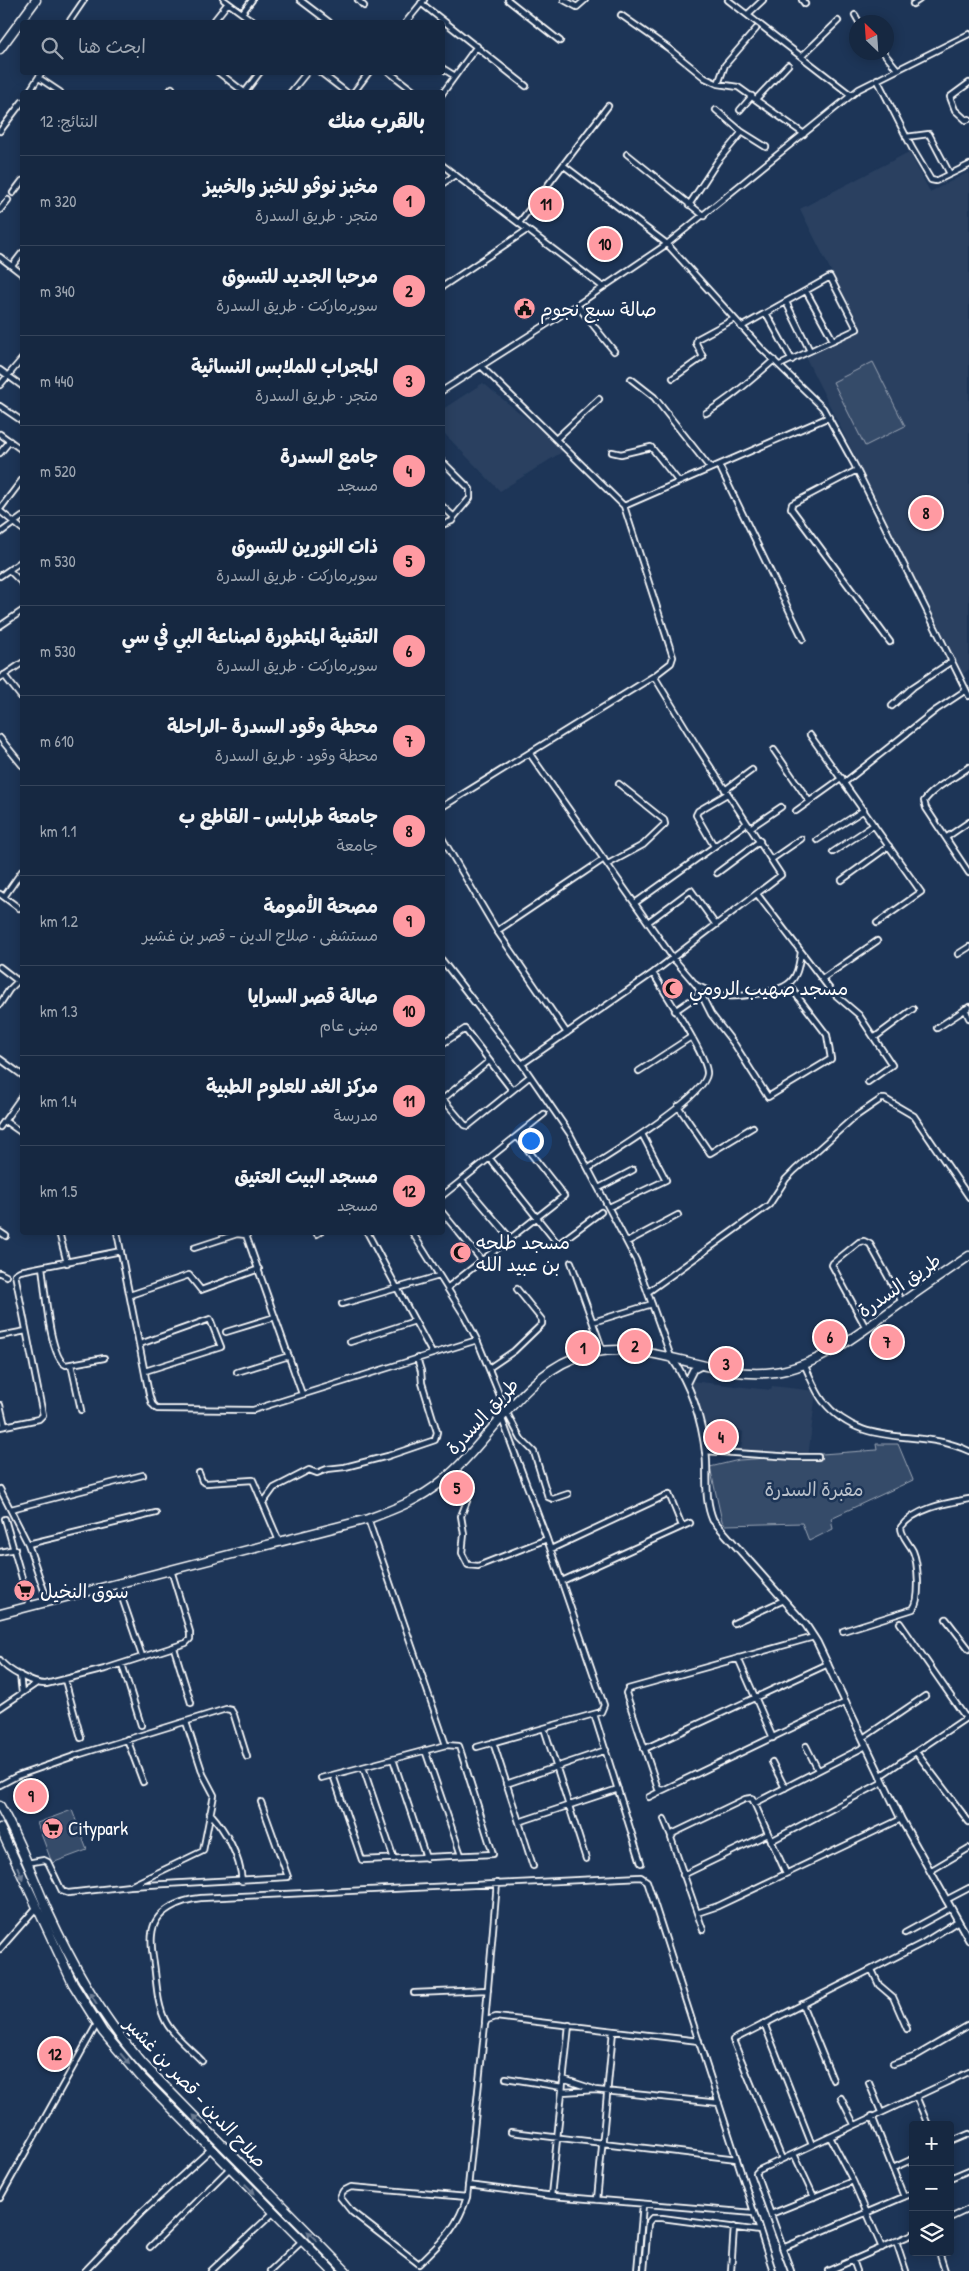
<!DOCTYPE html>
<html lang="ar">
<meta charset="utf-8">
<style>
body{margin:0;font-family:"Patrick Hand","Playpen Sans Arabic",sans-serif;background:#1f3048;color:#f1f3f6;direction:rtl}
.controls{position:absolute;right:15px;bottom:15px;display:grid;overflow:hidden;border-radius:5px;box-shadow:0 2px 12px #0003}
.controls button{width:45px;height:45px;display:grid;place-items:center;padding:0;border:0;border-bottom:1px solid #35445a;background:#162841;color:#f1f3f6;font:25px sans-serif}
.compass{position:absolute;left:849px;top:15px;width:45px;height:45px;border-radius:50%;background:#162841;box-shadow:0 2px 12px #0003;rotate:335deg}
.you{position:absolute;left:530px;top:1140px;width:18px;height:18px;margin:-12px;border:4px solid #fff;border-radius:50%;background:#1a73e8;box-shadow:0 0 0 8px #1a73e833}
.badge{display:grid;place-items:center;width:32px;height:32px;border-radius:50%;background:#ff9aa2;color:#111;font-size:16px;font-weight:700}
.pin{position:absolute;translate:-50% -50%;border:2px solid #fff;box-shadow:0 1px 5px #0006}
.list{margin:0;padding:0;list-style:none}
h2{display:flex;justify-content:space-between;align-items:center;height:65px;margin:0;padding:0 20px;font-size:21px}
h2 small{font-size:16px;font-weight:400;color:#9ea6b1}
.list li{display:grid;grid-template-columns:32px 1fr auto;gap:15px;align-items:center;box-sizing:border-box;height:90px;padding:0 20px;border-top:1px solid #35445a}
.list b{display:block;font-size:19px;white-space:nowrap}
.list p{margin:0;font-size:16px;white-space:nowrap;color:#9ea6b1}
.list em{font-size:16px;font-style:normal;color:#9ea6b1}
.icon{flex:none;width:28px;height:28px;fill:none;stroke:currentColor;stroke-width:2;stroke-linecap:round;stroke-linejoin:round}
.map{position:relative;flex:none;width:969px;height:2271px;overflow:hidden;direction:ltr}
.search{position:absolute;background:#162841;box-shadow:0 2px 12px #0003;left:20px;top:20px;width:425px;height:55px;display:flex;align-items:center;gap:12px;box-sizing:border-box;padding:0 18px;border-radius:5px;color:#9ea6b1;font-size:19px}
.panel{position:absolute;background:#162841;box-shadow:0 2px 12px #0003;left:20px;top:90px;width:425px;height:1145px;border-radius:5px;direction:rtl}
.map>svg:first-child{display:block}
.built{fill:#2a4161}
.green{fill:#364b69;stroke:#9aa5b4}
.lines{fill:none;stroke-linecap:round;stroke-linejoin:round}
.minor-casing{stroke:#fff;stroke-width:8}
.tertiary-casing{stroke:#fff;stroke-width:9}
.primary-casing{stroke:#fff;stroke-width:11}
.trunk-casing{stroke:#fff;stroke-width:11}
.minor{stroke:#1d3557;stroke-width:4.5}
.tertiary{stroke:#1d3557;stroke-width:5.5}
.primary{stroke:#1d3557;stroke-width:8}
.trunk{stroke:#1d3557;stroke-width:8}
.oneway{fill:#6c7c92}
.labels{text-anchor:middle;stroke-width:5;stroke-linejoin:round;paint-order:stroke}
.poi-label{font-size:19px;fill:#fff;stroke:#1d3557;text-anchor:start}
.street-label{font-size:19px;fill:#fff;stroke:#1d3557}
.park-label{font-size:19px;fill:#b9c0ca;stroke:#1d3557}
</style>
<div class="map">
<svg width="969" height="2271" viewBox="0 0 969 2271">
<rect width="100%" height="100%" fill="#1d3557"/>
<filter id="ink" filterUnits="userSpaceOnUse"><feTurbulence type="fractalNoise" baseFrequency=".02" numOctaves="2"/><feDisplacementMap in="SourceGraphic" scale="10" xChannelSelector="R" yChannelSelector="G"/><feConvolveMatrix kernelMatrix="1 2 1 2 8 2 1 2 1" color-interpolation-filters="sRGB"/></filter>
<g filter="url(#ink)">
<!-- built -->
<path class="built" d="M 909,152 L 930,192 L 969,172 L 969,669 L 963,674 L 806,358 L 860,329 L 800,209 Z
M 483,383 L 565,450 L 500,491 L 443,432 L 443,409 Z
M 691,1381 L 771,1390 L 772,1386 L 816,1391 L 808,1458 L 741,1450 L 743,1432 L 736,1428 L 705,1424 Z"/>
<!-- green -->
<path class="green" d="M 873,362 L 905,426 L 865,446 L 833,382 Z
M 876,1444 L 898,1444 L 913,1480 L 831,1518 L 833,1529 L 809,1541 L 802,1523 L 725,1525 L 722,1521 L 710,1467 L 739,1460 L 877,1450 Z
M 72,1810 L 87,1850 L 52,1863 L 37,1823 Z"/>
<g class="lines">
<defs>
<path id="minor" d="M 224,0 L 254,22
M 300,0 L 329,22
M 358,0 L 364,6
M 508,0 L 560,41
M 564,0 L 577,7 L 585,0
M 728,0 L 851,95
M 802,0 L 805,4
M 421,3 L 526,86
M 913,4 L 919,0
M 242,13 L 252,0
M 748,14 L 763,0
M 621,15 L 668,48 L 705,78 L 718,84 L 738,87 L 804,134
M 855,15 L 859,22
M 69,22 L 84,0
M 213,22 L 228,3
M 406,22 L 424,0
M 883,52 L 897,69
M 802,56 L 838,21
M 442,68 L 455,76
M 218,72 L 244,92
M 320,72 L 346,92
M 389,72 L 415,92
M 39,78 L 60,92
M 877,79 L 912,148 L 931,180 L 936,181 L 969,165
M 969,83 L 950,97 L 955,110 L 966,120 L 969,119
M 718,84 L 725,65 L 756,29
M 29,92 L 42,72
M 169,92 L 172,88
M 245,92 L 260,72
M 291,92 L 307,72
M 354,92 L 369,72
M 442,94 L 477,46
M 756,99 L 788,65
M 716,110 L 742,132 L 766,147
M 740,110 L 752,96
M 0,131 L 22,102
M 906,137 L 929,134 L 950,174
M 627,154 L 704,216
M 442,165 L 603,287
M 563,165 L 667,244 L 761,348 L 823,408 L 854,464 L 969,696
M 442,184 L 455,175
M 13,193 L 22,181
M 689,205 L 717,162 L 742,132
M 0,210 L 8,200
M 519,223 L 608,106
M 0,257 L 22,274
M 12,266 L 22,253
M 442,287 L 527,230
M 806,291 L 833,340
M 786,302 L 810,351
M 577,305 L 614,351
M 766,313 L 792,360
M 741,327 L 830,277 L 857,329 L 780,365
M 0,370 L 22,386
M 673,378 L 703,357 L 696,343 L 697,339 L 734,319
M 631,379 L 654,397 L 710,468
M 0,385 L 22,359
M 442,391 L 577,305 L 667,244 L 859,89 L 969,34
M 0,406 L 22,421
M 706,413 C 731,398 752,379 774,360
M 0,434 L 22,450
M 557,438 L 599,399
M 612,452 L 621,454 L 651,447 L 679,482
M 0,453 L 10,441
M 442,461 L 470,489 L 470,498 L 454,517
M 719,465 L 803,639
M 857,470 L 792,504 L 791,508 L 890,642
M 442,506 L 454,517 L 452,521 L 442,525
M 624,506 L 829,417
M 0,509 L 22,480
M 0,511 L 22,529
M 0,533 L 22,517
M 9,570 L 22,583
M 0,576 L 22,561
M 0,626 L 22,611
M 4,675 L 22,698
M 0,678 L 22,663
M 892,706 L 913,687 L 952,661
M 810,735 L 921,892 L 877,923
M 0,738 L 22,765
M 774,750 L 809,801
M 530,754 L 673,958 L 697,986 L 711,1014 L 735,1045 L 768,1097 L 831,1059 L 827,1035 L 788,984
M 969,767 C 955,778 935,786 924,801 L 926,808 L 969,873
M 845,782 L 936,710 L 966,690
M 725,790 L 752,770
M 442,807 L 654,676 L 671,663 L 673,657 L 624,506 L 482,367
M 796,811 L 842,778
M 750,828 L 781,807
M 947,837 L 969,822
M 442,838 L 497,931 L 567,1033
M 817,840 L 864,810
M 714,846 L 696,815 L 698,811 L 727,794
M 833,852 L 874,825
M 772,859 L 801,839
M 608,864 L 643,845 L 665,824 L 664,820 L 619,784
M 717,873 L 760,841
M 842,880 L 889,846
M 0,894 L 19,908
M 757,894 L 832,992 L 859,1015 L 892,1065 L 868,1082
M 4,897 L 22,871
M 635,903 L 747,823
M 648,922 L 691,890 L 716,925
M 497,931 L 604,859
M 958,954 L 969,947
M 442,960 L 522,1064 L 570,1134 L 636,1260 L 671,1357
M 0,967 L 18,981
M 822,979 L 877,941
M 698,986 C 708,991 717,995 728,996 C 741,997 778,992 788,984 C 798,977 799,963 801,952
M 0,1004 L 9,990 L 22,977
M 965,1009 L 969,1018
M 675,1011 L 701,993
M 937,1028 L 969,1007
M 874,1038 L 913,1009
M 442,1044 L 465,1029 L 512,1090
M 0,1059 L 22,1075
M 522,1064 L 653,973 L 781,875 L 698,748 L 654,676
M 639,1071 L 691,1037
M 442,1098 L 465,1125 L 468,1126 L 529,1077
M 443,1099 L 489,1061
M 678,1106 L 710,1153 L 753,1127
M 5,1121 L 22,1133
M 0,1127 L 22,1096
M 490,1159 L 558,1244 L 601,1212
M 589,1168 C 611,1154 705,1097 707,1074 C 709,1058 663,991 653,973
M 462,1181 L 511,1239
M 599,1188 L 633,1170
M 442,1196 L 544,1114
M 609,1207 L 666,1180 L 642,1134
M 442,1212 L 483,1262
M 0,1232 L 6,1236
M 59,1232 L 67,1263
M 117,1232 L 149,1394 L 152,1404 L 157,1409 L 253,1410 L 477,1340
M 367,1232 L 432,1353
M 412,1232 L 464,1315 L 477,1340 L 507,1413 L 521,1439 L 534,1452 L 548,1497 L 553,1499 L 568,1494
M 317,1234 L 320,1232
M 627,1242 L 678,1215
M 194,1248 L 237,1234 L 246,1235 L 302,1394
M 571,1262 L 603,1351
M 42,1267 C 45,1286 49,1358 66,1365 L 104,1358
M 0,1273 L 6,1276
M 447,1288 L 564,1196 L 517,1136
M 648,1292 L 769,1205 L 786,1179 L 795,1170 L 852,1119 L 881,1099 L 885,1099 L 914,1116 L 969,1197
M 130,1295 L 189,1275 L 201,1290 L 259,1269
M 342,1304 L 439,1276
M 593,1322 L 652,1304
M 866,1328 L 832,1265 L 833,1263 L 859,1242 L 864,1241 L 870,1244 L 902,1302
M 226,1332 L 275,1317
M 0,1336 L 26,1331
M 350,1342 L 415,1321
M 140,1344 L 210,1319 L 221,1347 L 145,1371
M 71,1364 L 81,1410
M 804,1364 C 810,1376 815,1391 823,1401 C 863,1451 919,1427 969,1451
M 489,1368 L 514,1351 L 542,1324 L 542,1320 L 517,1289
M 237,1372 L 289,1356
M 0,1405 L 5,1426
M 502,1419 L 547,1539 L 604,1705 L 601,1712 L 594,1714
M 0,1427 L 39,1419 L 43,1415 L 15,1274 L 20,1271 L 121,1251
M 705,1451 L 794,1457 L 818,1457
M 199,1473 L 202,1481 L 206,1483 L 253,1480 L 279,1541
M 449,1475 L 469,1496 L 461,1516 L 464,1534 L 462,1553 L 468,1565 L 478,1566 L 547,1539
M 0,1489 L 28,1544 L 48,1602
M 263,1503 L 274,1488 L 309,1470 L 317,1473 L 327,1469 L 345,1467 L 388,1456 L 435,1440 L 437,1432 L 422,1383 L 421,1371 L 417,1358
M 11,1509 L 143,1475
M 5,1519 L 30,1606
M 28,1544 L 156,1513
M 551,1549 L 669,1494 L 682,1526
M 0,1552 L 15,1549
M 562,1581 L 690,1523
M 117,1583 L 142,1656
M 946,1619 L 969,1649
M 734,1623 L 784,1600
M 900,1623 L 966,1718
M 843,1631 L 913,1609 C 921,1599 918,1563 913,1551 C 909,1543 901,1536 901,1527 C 915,1508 947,1503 969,1499
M 814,1637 L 628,1689 L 626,1693 L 658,1789 L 663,1790 L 846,1702
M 174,1648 L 191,1703
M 738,1658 L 773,1738
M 0,1660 C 6,1670 35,1685 46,1684 L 105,1669 L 186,1643 L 190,1639 L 190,1632 L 171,1570
M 122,1664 L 141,1725
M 20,1675 L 22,1693
M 65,1680 L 81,1738
M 0,1708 L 37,1683
M 544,1728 L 586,1859
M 863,1738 L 925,1696
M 127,1739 L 143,1782
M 493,1742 L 519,1822
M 806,1746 L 818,1770
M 477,1747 L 594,1714 L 641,1863
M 644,1749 L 828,1664
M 425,1750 L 461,1855
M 916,1752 L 969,1822
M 393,1759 L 426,1858
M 772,1762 L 785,1788
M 363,1767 L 394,1859
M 333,1775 L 362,1860 L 493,1854 L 459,1746 L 446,1745
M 880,1776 L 969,1716
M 321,1778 L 446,1745 L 368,1519
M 506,1784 L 606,1750
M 0,1785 L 17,1776 L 77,1755 L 226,1709 L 231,1710 L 234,1715 L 247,1757
M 649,1797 L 661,1791
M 755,1803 L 866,1746
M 210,1813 C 226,1831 240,1856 242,1881
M 664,1819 L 671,1836
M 771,1841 L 883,1782
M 27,1863 L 44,1860 L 48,1862 L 62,1891 L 68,1893 L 130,1886 L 203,1851 L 214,1795 L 203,1774 L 186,1722
M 533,1866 L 519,1822 L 618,1789
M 930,1871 L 969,1848
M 683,1875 L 768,1834
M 130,1886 L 288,1877 L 261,1802
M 946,1900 L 969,1888
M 697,1913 L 718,1906 L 901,1819
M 703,1930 L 671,1838 L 674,1833 L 745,1799 L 752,1798 L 786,1873
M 905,1933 L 951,1908
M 0,1949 L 36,1908
M 872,1970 L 879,1985 L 893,1997 L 907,2029
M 414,1993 L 488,1990
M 802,2004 L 833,2080
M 485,2022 L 497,1883
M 764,2023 L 812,2145
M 202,2061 C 191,2049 174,2037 166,2022 C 158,2007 157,1989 155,1972 C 154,1960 150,1946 152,1934 C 154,1910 181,1900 201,1898 L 641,1877 L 647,1881 L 773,2271
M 893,2064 L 914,2057 L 969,2025
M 506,2078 L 562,2087
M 563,2079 L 593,2089
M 869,2083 L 881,2112
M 562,2092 L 595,2090 L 719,2103
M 916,2096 L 928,2125
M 841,2098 L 854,2124
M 872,2116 L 904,2197
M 511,2132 L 737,2159
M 830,2137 L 853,2181 L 882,2248
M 950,2142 L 969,2134
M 794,2154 L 814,2197
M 782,2159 L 733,2040 L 923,1943 L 958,1921
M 893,2168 L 913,2159
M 950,2178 L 969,2170
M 468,2185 L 553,2196 L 754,2213
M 913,2193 L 785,2247 L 782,2245 L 756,2173 L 759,2170 L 969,2072
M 551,2196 L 569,2025
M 467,2197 L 351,2187 L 343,2191 L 340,2197 L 352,2212 L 419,2264 C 442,2241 457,2229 467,2197 L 485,2024 L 487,2020 L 496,2017 L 699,2041
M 0,2198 L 97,2024
M 597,2200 L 613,2031
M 771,2214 L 853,2181
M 950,2218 L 969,2209
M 896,2241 L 906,2271
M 150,2247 L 230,2168
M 782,2247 L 791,2271
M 939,2252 L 945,2271
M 853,2260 L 857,2271
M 85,2271 L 143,2211 L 211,2149
M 211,2271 L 273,2213
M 270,2271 L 302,2241
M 637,2271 L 643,2205
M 644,2271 L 648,2223 L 652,2218 L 662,2218 L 760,2231
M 731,2271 L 734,2227
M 828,2271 L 913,2234"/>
<path id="tertiary" d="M 672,1358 C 691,1386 702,1421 706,1455 C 708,1478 704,1499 713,1520 L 806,1625 L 817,1642 L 901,1819 L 969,1940
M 687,1382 L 693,1370 L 703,1365"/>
<path id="primary" d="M 0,49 L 36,0
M 0,1614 L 368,1519 C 395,1509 419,1500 442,1481 C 486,1446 520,1379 574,1358 C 645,1331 707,1382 775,1372 C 823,1365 866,1328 904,1301 C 925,1286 947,1271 969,1256"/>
<path id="trunk" d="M 0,1806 C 20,1841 33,1878 49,1914 C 74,1968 103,2019 142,2063 L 346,2271
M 0,1828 L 73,1984 L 103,2032 L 140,2076 L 332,2271"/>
</defs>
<!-- minor casing -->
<use href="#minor" class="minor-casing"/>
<!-- tertiary casing -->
<use href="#tertiary" class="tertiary-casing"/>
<!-- primary casing -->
<use href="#primary" class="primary-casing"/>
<!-- trunk casing -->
<use href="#trunk" class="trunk-casing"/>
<!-- minor -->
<use href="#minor" class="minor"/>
<!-- tertiary -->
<use href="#tertiary" class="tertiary"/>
<!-- primary -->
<use href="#primary" class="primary"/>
<!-- trunk -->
<use href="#trunk" class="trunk"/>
</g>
<!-- one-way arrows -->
<defs><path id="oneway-solid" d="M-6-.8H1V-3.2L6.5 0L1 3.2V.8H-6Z" transform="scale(1.25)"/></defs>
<g class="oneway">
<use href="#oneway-solid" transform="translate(20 1873) rotate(67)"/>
<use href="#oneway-solid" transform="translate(93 1998) rotate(-122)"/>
<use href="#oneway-solid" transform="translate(125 2059) rotate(50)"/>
<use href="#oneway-solid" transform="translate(198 2120) rotate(-134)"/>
<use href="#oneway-solid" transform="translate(250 2189) rotate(45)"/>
<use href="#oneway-solid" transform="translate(312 2236) rotate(-135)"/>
</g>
</g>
<!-- icons -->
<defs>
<symbol id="civic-disc" viewBox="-11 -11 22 22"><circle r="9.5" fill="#ff9aa2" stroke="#1d3557"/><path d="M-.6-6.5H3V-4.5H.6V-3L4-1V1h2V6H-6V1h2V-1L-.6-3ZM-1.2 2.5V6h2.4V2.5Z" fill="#111"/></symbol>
<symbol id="mosque-disc" viewBox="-11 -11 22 22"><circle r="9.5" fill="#ff9aa2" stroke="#1d3557"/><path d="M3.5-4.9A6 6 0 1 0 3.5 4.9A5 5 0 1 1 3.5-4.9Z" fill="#111"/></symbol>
<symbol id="supermarket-disc" viewBox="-11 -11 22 22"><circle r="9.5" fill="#ff9aa2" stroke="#1d3557"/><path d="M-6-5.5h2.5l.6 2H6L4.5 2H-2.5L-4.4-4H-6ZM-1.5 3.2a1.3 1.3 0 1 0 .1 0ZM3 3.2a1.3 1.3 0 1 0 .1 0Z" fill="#111"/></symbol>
</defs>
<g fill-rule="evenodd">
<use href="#civic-disc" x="512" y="296" width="25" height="25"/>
<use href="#mosque-disc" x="660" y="976" width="25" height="25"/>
<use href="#mosque-disc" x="448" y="1240" width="25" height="25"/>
<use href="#supermarket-disc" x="12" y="1578" width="25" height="25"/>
<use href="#supermarket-disc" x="40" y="1816" width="25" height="25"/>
</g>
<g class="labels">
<!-- poi labels -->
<g class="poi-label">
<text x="540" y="316">صالة سبع نجوم</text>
<text x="689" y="995">مسجد صهيب الرومي</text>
<text x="476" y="1249">مسجد طلحه<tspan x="476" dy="22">بن عبيد الله</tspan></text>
<text x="40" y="1598">سوق النخيل</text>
<text x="68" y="1835">Citypark</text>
</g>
<!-- street labels -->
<g class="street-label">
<text transform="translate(899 1285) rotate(-35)" y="7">طريق السدرة</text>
<text transform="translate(482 1416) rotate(-47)" y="7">طريق السدرة</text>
<text transform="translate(196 2092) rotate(47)" y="7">صلاح الدين - قصر بن غشير</text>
</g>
<!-- park labels -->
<g class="park-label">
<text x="814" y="1496">مقبرة السدرة</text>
</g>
</g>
</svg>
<div class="controls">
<button>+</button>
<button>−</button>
<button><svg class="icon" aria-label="layers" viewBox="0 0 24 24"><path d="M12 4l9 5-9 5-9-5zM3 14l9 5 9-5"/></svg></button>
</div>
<svg class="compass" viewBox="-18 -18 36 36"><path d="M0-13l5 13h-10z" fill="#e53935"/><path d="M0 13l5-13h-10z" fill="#9ea6b1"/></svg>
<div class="you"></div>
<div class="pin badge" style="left:583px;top:1348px">1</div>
<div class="pin badge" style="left:635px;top:1346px">2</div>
<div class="pin badge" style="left:726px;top:1364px">3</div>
<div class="pin badge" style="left:721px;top:1437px">4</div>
<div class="pin badge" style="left:457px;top:1488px">5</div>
<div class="pin badge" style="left:830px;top:1337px">6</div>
<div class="pin badge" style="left:887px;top:1342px">7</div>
<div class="pin badge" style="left:926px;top:513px">8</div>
<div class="pin badge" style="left:31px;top:1796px">9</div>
<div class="pin badge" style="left:605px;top:244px">10</div>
<div class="pin badge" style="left:546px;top:204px">11</div>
<div class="pin badge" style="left:55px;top:2054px">12</div>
<div class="search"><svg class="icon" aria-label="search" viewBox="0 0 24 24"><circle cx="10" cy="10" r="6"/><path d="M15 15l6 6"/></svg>ابحث هنا</div>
<section class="panel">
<h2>بالقرب منك<small>النتائج: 12</small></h2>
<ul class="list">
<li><span class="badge">1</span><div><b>مخبز نوڤو للخبز والخبيز</b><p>متجر · طريق السدرة</p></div><em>320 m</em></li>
<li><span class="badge">2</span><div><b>مرحبا الجديد للتسوق</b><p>سوبرماركت · طريق السدرة</p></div><em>340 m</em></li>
<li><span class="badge">3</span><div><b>المجراب للملابس النسائية</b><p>متجر · طريق السدرة</p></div><em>440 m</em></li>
<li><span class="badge">4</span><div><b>جامع السدرة</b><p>مسجد</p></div><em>520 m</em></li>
<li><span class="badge">5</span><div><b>ذات النورين للتسوق</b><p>سوبرماركت · طريق السدرة</p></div><em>530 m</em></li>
<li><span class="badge">6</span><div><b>التقنية المتطورة لصناعة البي في سي</b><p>سوبرماركت · طريق السدرة</p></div><em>530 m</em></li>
<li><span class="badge">7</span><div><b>محطة وقود السدرة -الراحلة</b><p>محطة وقود · طريق السدرة</p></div><em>610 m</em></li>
<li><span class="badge">8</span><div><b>جامعة طرابلس - القاطع ب</b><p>جامعة</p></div><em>1.1 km</em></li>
<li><span class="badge">9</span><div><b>مصحة الأمومة</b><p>مستشفى · صلاح الدين - قصر بن غشير</p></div><em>1.2 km</em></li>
<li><span class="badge">10</span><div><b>صالة قصر السرايا</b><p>مبنى عام</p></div><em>1.3 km</em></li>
<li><span class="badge">11</span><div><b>مركز الغد للعلوم الطبية</b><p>مدرسة</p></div><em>1.4 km</em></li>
<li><span class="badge">12</span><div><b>مسجد البيت العتيق</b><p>مسجد</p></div><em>1.5 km</em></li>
</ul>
</section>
</div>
